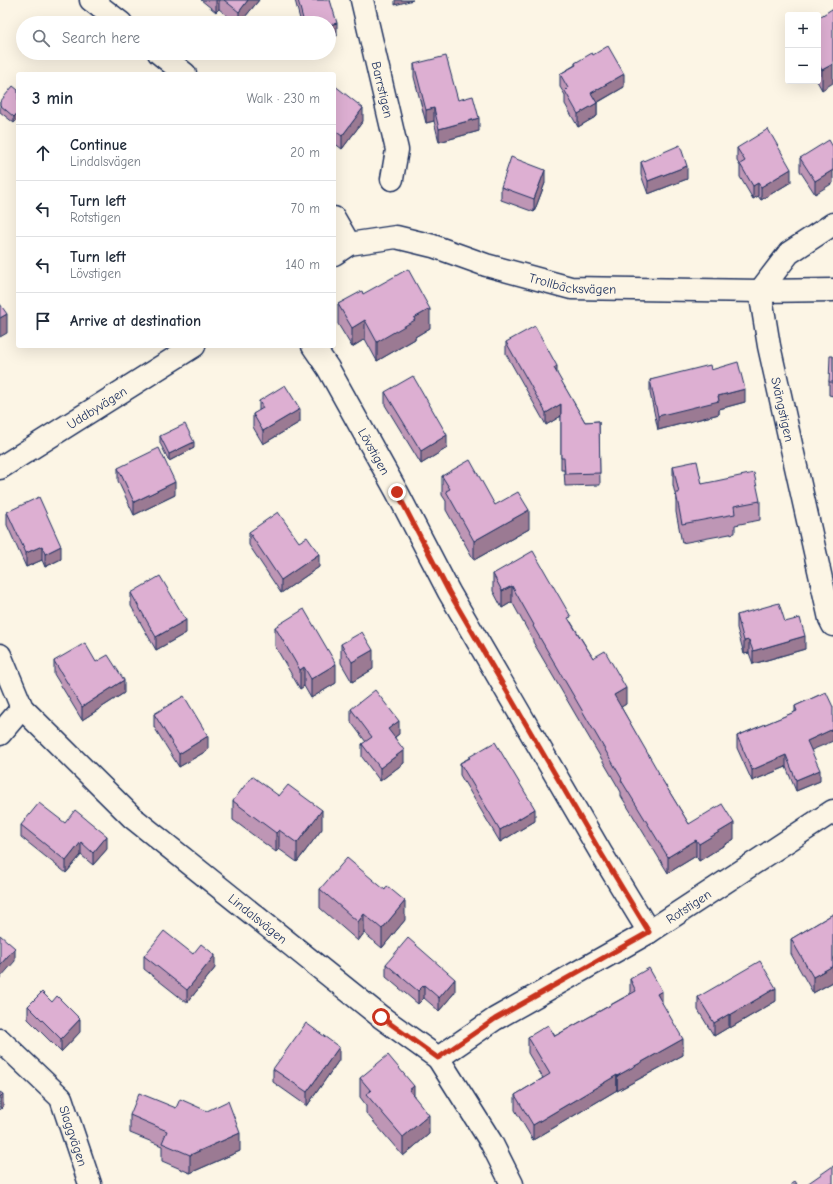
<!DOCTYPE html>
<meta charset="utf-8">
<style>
body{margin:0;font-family:"Comic Neue",sans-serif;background:#f6f6f7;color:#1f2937}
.controls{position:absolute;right:12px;top:12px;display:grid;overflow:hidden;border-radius:4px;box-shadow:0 4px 16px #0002}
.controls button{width:36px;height:36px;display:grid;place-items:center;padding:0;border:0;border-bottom:1px solid #e0e1e3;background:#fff;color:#1f2937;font:20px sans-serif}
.stop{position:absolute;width:12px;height:12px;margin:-9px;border:3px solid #c8321e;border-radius:50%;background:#fff}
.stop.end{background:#c8321e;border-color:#fff;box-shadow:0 1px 4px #0008}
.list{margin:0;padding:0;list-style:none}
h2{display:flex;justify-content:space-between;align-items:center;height:52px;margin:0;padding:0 16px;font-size:17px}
h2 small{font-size:13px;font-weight:400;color:#747a83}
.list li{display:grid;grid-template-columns:26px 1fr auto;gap:12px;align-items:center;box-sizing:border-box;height:56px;padding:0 16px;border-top:1px solid #e0e1e3}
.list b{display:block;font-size:15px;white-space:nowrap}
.list p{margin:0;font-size:13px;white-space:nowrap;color:#747a83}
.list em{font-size:13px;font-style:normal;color:#747a83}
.icon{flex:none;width:22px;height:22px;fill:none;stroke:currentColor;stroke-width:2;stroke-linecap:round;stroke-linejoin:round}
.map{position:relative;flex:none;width:833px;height:1184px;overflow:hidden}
.search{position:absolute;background:#fff;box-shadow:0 4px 16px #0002;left:16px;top:16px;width:320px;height:44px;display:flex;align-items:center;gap:10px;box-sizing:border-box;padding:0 14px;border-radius:22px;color:#747a83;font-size:15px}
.panel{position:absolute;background:#fff;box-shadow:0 4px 16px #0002;left:16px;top:72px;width:320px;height:276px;border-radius:4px}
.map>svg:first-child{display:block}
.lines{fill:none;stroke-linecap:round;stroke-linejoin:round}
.minor-casing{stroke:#1b2f5e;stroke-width:25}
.minor{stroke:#fcf5e5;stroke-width:22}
.wall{fill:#be96b5;stroke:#1b2f5e}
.shaded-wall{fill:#9b7a93;stroke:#1b2f5e}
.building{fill:#ddafd2;stroke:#1b2f5e}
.route{stroke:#c8321e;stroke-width:5}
.labels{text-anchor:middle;stroke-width:4;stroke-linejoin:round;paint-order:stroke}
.street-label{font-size:13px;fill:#1b2f5e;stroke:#fcf5e5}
</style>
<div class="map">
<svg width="833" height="1184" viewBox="0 0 833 1184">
<rect width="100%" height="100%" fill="#fcf5e5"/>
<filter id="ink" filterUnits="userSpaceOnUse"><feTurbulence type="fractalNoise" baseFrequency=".025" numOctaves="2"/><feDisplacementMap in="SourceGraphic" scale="8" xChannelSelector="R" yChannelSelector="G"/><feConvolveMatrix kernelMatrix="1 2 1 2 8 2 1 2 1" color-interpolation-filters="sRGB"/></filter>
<g filter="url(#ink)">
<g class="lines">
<defs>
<g id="minor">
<path d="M 91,0 L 121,23"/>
<path id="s1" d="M 362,0 L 397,150 L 392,179"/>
<path d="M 159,53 L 185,74"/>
<path d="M 334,218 L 349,244"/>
<path id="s2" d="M 833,224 L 789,253 L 760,291 L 769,346 L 830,619 L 833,625"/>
<path id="s3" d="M 334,254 L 349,244 L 396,237 L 433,246 L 486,265 L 571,288 L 760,291 L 833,290"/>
<path id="s4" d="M 313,346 L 328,368 L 397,492 L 449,592 L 601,853 L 649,932"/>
<path id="s5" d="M 0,468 L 194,346"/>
<path id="s6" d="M 0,655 L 22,708 L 133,818 L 381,1017 L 438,1058 L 491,1142 L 512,1184"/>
<path d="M 0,734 L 22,708"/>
<path id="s7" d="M 0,1040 L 61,1098 L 90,1184"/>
<path id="s8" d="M 438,1058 L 495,1019 L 649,932 L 833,811"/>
</g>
</defs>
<!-- minor casing -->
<use href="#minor" class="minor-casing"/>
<!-- minor -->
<use href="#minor" class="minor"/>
</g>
<!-- wall -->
<path class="wall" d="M 201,0 L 259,0 L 240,23 L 236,23 L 219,9 L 216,12 Z
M 295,0 L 330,0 L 337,36 L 329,38 L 329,23 L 301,23 Z
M 833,10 L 822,90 L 817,81 L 818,81 L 818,18 Z
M 593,55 L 624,87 L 597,103 L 597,116 L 578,127 L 565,104 L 565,95 L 560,87 L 560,74 L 575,65 L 575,63 Z
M 414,64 L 458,100 L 479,131 L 439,142 L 434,121 L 426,123 L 414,77 Z
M 334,85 L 363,121 L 342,149 L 334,143 Z
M 18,90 L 18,119 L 14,123 L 0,112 L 0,102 Z
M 833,147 L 815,194 L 800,171 L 800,158 Z
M 737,148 L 791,182 L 761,200 L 758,196 L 753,199 L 740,177 L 740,166 L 737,161 Z
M 641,162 L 687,179 L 648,194 L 641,175 Z
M 545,183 L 534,212 L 501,200 L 501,187 Z
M 363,294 L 430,328 L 415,337 L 415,339 L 377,361 L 365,339 L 352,347 L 338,324 L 338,304 Z
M 506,342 L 557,374 L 585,422 L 599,421 L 600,485 L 565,486 L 564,470 L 561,470 L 561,416 L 546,425 L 506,354 Z
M 833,356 L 833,396 L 829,395 L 829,382 Z
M 711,370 L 745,402 L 719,409 L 719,414 L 658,430 L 650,393 L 650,380 Z
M 385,392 L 447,448 L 421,464 L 385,405 Z
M 259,401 L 300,422 L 263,444 L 253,427 L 253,414 L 259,411 Z
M 160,436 L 194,448 L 169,461 L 160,443 Z
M 673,466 L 702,484 L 760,501 L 760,520 L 735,525 L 735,533 L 682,543 L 676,512 L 676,498 L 673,485 Z
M 118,468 L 175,495 L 134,515 L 118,481 Z
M 442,476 L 495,505 L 529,529 L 474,560 L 446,510 L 446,501 L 442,495 Z
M 7,512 L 61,559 L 45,567 L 42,560 L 26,567 L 7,525 Z
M 249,532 L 299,542 L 319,567 L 281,593 L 249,545 Z
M 493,574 L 571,622 L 593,658 L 626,704 L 621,707 L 659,775 L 689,824 L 734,839 L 699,861 L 696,856 L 668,873 L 621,796 L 621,792 L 533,642 L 533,640 L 512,602 L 502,608 L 493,591 Z
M 131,593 L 186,633 L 156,650 L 131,606 Z
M 737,615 L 785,622 L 805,649 L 753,664 L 749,653 L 744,654 L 737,628 Z
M 275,627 L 336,683 L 311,698 L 304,686 L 300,689 L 275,646 Z
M 341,644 L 373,669 L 352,682 L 341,663 Z
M 54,661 L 96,662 L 124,693 L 82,720 L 54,674 Z
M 826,692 L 811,751 L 820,781 L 796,791 L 786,767 L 752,781 L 737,748 L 737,736 L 795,712 L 795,706 Z
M 351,709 L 399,734 L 395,737 L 404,763 L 380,781 L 362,757 L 362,744 L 366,742 L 351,722 Z
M 154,714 L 208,750 L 179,767 L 154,727 Z
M 469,757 L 535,821 L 500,842 L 460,775 L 460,763 L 469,758 Z
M 233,801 L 322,829 L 297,862 L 279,849 L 276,852 L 233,820 Z
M 65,823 L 107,849 L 93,865 L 81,855 L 66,873 L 21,837 L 21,825 Z
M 320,889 L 405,920 L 382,948 L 364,933 L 358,941 L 320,908 Z
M 833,914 L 833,982 L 813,993 L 791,954 L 791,939 Z
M 193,954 L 215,968 L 187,1003 L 144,969 L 144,956 Z
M 386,964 L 455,992 L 439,1011 L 424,998 L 418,1004 L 386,977 Z
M 630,979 L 662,1003 L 683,1055 L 617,1091 L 617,1090 L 533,1140 L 515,1110 L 515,1095 L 543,1078 L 528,1053 L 528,1037 L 555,1036 L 630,994 Z
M 698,997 L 776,1001 L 730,1028 L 729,1027 L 714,1036 L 698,1010 Z
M 28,1006 L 80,1032 L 61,1052 L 28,1019 Z
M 339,1060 L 307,1106 L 273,1082 L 273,1069 Z
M 360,1078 L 414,1097 L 429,1134 L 403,1156 L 366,1113 L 366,1105 L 360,1097 Z
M 176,1108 L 240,1151 L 190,1173 L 162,1161 L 162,1146 L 130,1133 L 130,1115 Z"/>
<!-- shaded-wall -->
<path class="shaded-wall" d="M 216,0 L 219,0 L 219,9 L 216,12 Z
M 248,0 L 259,0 L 240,23 L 239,23 L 239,12 Z
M 395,0 L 413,0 L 395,5 Z
M 337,23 L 337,36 L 329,38 L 329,25 Z
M 833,64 L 833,83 L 822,90 L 822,70 Z
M 624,74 L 624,87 L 591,106 L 591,93 Z
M 597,103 L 597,116 L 578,127 L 578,114 Z
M 363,108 L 363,121 L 342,149 L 342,136 Z
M 434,108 L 434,121 L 426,123 L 426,110 Z
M 18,112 L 18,119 L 14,123 L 14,117 Z
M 479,118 L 479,131 L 439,142 L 439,129 Z
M 687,166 L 687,179 L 648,194 L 648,181 Z
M 791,169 L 791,182 L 761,200 L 761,187 Z
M 545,170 L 545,183 L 534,212 L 534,199 Z
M 833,170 L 833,183 L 815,194 L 815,181 Z
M 758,183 L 758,196 L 753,199 L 753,186 Z
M 430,309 L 430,328 L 415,337 L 415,339 L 377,361 L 377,342 L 414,318 Z
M 7,314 L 7,333 L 0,337 L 0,318 Z
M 365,320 L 365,339 L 352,347 L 352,328 Z
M 557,366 L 557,378 L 554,368 Z
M 745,389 L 745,402 L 719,409 L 719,414 L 658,430 L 658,416 L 718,396 Z
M 561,404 L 561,416 L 546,425 L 546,413 Z
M 300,409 L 300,422 L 263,444 L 263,431 Z
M 447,435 L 447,448 L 421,464 L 421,451 Z
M 194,442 L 194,448 L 169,461 L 169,454 Z
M 175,482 L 175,495 L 134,515 L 134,502 Z
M 529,510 L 529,529 L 474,560 L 474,541 Z
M 42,546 L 42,560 L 26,567 L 26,553 Z
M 61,546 L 61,559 L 45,567 L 45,554 Z
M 319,554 L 319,567 L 281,593 L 281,580 Z
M 512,586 L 512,602 L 502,608 L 502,591 Z
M 186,620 L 186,633 L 156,650 L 156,637 Z
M 805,636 L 805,649 L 753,664 L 753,651 Z
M 749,640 L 749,653 L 744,654 L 744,641 Z
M 373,650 L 373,669 L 352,682 L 352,662 Z
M 336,664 L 336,683 L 311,698 L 311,679 Z
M 304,667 L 304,686 L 300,689 L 300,670 Z
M 124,680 L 124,693 L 82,720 L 82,707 Z
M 626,688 L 626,704 L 614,712 L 614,695 Z
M 399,721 L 399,734 L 388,742 L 388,729 Z
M 833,729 L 833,741 L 807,752 L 807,741 Z
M 208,736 L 208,750 L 179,767 L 179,754 Z
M 404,750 L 404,763 L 380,781 L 380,768 Z
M 786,755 L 786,767 L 752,781 L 752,770 Z
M 820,770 L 820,781 L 796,791 L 796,780 Z
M 535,809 L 535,821 L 500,842 L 500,830 Z
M 322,810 L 322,829 L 297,862 L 297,843 Z
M 734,823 L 734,839 L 699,861 L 699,844 Z
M 279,830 L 279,849 L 276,852 L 276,833 Z
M 107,836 L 107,849 L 93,865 L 93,853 Z
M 696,840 L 696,856 L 668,873 L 668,857 Z
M 81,842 L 81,855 L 66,873 L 66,861 Z
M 405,901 L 405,920 L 382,948 L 382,929 Z
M 364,914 L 364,933 L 358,941 L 358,922 Z
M 15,948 L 15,961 L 0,978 L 0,965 Z
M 215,955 L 215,968 L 187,1003 L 187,990 Z
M 833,966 L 833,982 L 813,993 L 813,977 Z
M 455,979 L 455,992 L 439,1011 L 439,998 Z
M 424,985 L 424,998 L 418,1004 L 418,991 Z
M 776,988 L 776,1001 L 730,1028 L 730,1015 Z
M 662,991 L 662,1006 L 657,994 Z
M 729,1014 L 729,1027 L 714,1036 L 714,1023 Z
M 80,1019 L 80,1032 L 61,1052 L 61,1039 Z
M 683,1039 L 683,1055 L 617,1091 L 617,1076 Z
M 339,1047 L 339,1060 L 307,1106 L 307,1092 Z
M 617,1075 L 617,1090 L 533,1140 L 533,1125 Z
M 414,1086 L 414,1105 L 409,1090 Z
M 3,1094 L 3,1107 L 0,1110 L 0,1097 Z
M 429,1115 L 429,1134 L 403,1156 L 403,1137 Z
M 240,1133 L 240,1151 L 190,1173 L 190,1155 Z"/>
<!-- building -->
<path class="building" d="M 224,0 L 248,0 L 239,12 Z
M 298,0 L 330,0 L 337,23 L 329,25 L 329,23 L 304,23 Z
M 832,9 L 833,10 L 833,64 L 822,70 L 818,63 L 818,18 Z
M 608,46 L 624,74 L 591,93 L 597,103 L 578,114 L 565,91 L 568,88 L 560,74 L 576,65 L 575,63 L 592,53 L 593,55 Z
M 446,56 L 458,100 L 473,96 L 479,118 L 439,129 L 434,108 L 426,110 L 414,64 Z
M 334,85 L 363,108 L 342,136 L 334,130 Z
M 13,86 L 18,90 L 18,112 L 14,117 L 0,105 L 0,102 Z
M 768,129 L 791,169 L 761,187 L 758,183 L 753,186 L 740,164 L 745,161 L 737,148 Z
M 829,140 L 833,147 L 833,170 L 815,181 L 800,158 Z
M 680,145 L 687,166 L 648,181 L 641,162 Z
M 511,157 L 545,170 L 534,199 L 501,187 Z
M 408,269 L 430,309 L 414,318 L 415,320 L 377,342 L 365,320 L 352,328 L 338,304 L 362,291 L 363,294 Z
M 0,304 L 7,314 L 0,318 Z
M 535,326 L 557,366 L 554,368 L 585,422 L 599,421 L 600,473 L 565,474 L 564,458 L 561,458 L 561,404 L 546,413 L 506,342 Z
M 830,356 L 833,356 L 833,382 L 829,382 Z
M 738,362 L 745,389 L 718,396 L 719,401 L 658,416 L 650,380 L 710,365 L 711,370 Z
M 413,376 L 447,435 L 421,451 L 385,392 Z
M 285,385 L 300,409 L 263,431 L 253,414 L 263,408 L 259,401 Z
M 185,424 L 194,442 L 169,454 L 160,436 Z
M 159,448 L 175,482 L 134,502 L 118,468 Z
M 470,460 L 495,505 L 518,492 L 529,510 L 474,541 L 446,491 L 450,489 L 442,476 Z
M 697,461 L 702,484 L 754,473 L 760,501 L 734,506 L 735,514 L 682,524 L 676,493 L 679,493 L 673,466 Z
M 39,497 L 61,546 L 45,554 L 42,546 L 26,553 L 7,512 Z
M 278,512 L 299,542 L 307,537 L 319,554 L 281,580 L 249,532 Z
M 533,551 L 571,617 L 568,618 L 593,658 L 605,651 L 626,688 L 614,695 L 659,773 L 658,773 L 689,824 L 722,804 L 734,823 L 699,844 L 696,840 L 668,857 L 621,780 L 622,779 L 533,626 L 534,625 L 512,586 L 502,591 L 493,574 Z
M 160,576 L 186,620 L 156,637 L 131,593 Z
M 779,603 L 785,622 L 800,618 L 805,636 L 753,651 L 749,640 L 744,641 L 737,615 Z
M 304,609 L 336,664 L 311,679 L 304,667 L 300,670 L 275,627 Z
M 362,632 L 373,650 L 352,662 L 341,644 Z
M 85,643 L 96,662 L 108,655 L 124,680 L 82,707 L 54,661 Z
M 375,690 L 399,721 L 388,729 L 404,750 L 380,768 L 362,744 L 372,737 L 351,709 Z
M 826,692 L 833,707 L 833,729 L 807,741 L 820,770 L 796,780 L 786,755 L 752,770 L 737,736 L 797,711 L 795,706 Z
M 184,696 L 208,736 L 179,754 L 154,714 Z
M 495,742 L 535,809 L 500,830 L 460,763 L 470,758 L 469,757 Z
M 252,776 L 279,796 L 288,785 L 322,810 L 297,843 L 279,830 L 276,833 L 233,801 Z
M 39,803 L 65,823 L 75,810 L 107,836 L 93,853 L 81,842 L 66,861 L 21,825 Z
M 347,858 L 385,890 L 387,886 L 405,901 L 382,929 L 364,914 L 358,922 L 320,889 Z
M 833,914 L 833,966 L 813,977 L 791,939 Z
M 164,931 L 193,954 L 201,944 L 215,955 L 187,990 L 144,956 Z
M 0,935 L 15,948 L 0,965 Z
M 408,938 L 455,979 L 439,998 L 424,985 L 418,991 L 386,964 Z
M 760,961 L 776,988 L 730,1015 L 729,1014 L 714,1023 L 698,997 Z
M 649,968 L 662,991 L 657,994 L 683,1039 L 617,1076 L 617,1075 L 533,1125 L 515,1095 L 550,1074 L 528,1037 L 548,1025 L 555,1036 L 636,991 L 630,979 Z
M 42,992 L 52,1002 L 57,996 L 80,1019 L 61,1039 L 28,1006 Z
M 306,1023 L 339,1047 L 307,1092 L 273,1069 Z
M 388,1055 L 414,1086 L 409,1090 L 429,1115 L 403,1137 L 366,1094 L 371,1091 L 360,1078 Z
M 0,1092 L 3,1094 L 0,1097 Z
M 139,1093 L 176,1108 L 180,1099 L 207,1111 L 228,1101 L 240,1133 L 190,1155 L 162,1143 L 167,1131 L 130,1115 Z
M 833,1166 L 833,1184 L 807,1184 Z
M 795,1181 L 797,1184 L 791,1184 Z"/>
</g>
<g class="lines" filter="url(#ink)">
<!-- route -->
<path class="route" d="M 381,1017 L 438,1058 L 495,1019 L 649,932 L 601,853 L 449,592 L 397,492"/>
</g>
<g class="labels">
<!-- street labels -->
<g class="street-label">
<text dy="5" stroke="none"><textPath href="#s1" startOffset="92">Barrstigen</textPath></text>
<text dy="5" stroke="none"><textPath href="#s3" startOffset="249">Trollbäcksvägen</textPath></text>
<text dy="5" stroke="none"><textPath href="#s5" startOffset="114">Uddbyvägen</textPath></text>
<text dy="5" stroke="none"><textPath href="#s2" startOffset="221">Svängstigen</textPath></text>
<text dy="5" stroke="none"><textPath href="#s4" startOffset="122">Lövstigen</textPath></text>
<text dy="5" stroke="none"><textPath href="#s8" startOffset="293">Rotstigen</textPath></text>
<text dy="5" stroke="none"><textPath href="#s6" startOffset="374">Lindalsvägen</textPath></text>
<text dy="5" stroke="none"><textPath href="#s7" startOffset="124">Slaggvägen</textPath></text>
</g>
</g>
</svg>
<div class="controls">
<button>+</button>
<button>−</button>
</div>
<div class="stop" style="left:381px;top:1017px"></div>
<div class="stop end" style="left:397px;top:492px"></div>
<div class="search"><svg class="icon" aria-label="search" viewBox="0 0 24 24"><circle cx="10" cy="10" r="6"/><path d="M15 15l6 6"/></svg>Search here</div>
<section class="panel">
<h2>3 min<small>Walk · 230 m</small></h2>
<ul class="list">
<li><svg class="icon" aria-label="ahead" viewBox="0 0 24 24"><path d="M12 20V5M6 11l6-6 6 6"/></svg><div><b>Continue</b><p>Lindalsvägen</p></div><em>20 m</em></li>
<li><svg class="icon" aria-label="left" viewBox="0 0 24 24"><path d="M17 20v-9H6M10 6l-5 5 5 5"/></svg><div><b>Turn left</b><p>Rotstigen</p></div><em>70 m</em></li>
<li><svg class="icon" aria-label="left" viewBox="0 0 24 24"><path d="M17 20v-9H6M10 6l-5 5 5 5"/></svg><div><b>Turn left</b><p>Lövstigen</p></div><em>140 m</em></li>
<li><svg class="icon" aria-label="arrive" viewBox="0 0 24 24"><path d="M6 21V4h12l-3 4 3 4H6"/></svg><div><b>Arrive at destination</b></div></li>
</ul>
</section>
</div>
